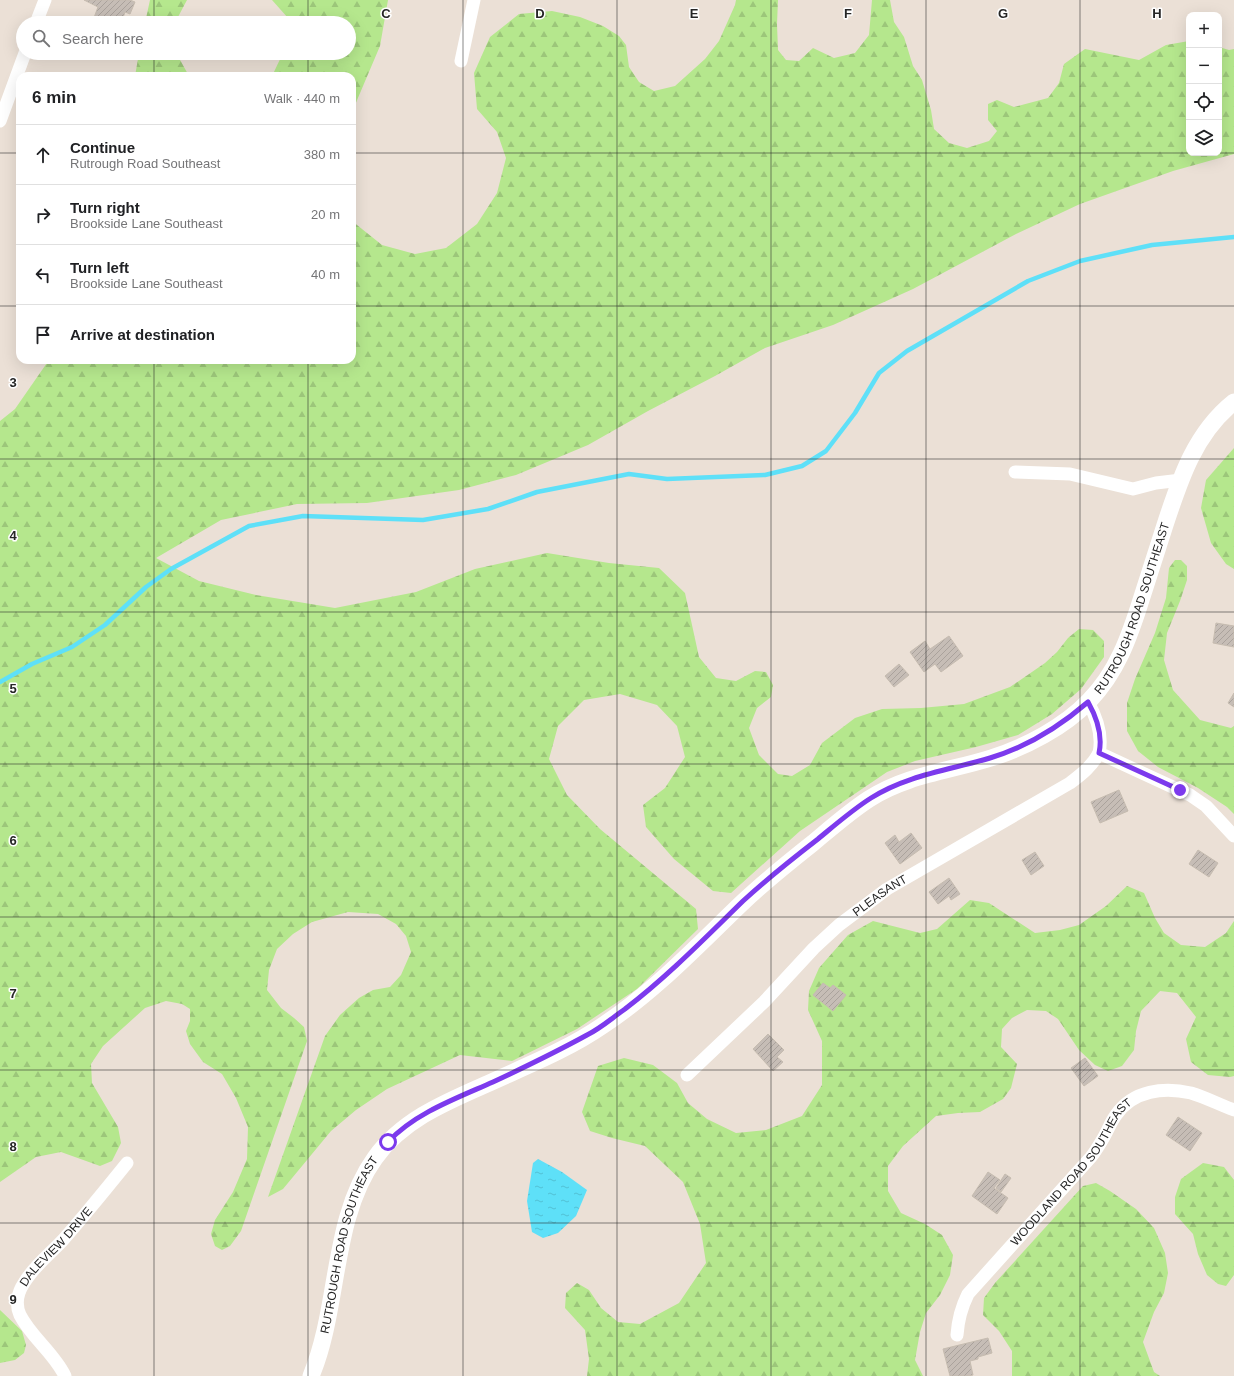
<!DOCTYPE html>
<meta charset="utf-8">
<style>
body{margin:0;font-family:Arial,sans-serif;background:#f2f2f2;color:#202124}
.controls{position:absolute;right:12px;top:12px;display:grid;overflow:hidden;border-radius:8px;box-shadow:0 4px 16px #0002}
.controls button{width:36px;height:36px;display:grid;place-items:center;padding:0;border:0;border-bottom:1px solid #e0e0e0;background:#fff;color:#202124;font:20px sans-serif}
.stop{position:absolute;width:12px;height:12px;margin:-9px;border:3px solid #7c3aed;border-radius:50%;background:#fff}
.stop.end{background:#7c3aed;border-color:#fff;box-shadow:0 1px 4px #0008}
.list{margin:0;padding:0;list-style:none}
h2{display:flex;justify-content:space-between;align-items:center;height:52px;margin:0;padding:0 16px;font-size:17px}
h2 small{font-size:13px;font-weight:400;color:#757577}
.list li{display:grid;grid-template-columns:26px 1fr auto;gap:12px;align-items:center;box-sizing:border-box;height:60px;padding:0 16px;border-top:1px solid #e0e0e0}
.list b{display:block;font-size:15px;white-space:nowrap}
.list p{margin:0;font-size:13px;white-space:nowrap;color:#757577}
.list em{font-size:13px;font-style:normal;color:#757577}
.icon{flex:none;width:22px;height:22px;fill:none;stroke:currentColor;stroke-width:2;stroke-linecap:round;stroke-linejoin:round}
.map{position:relative;flex:none;width:1234px;height:1376px;overflow:hidden}
.search{position:absolute;background:#fff;box-shadow:0 4px 16px #0002;left:16px;top:16px;width:340px;height:44px;display:flex;align-items:center;gap:10px;box-sizing:border-box;padding:0 14px;border-radius:22px;color:#757577;font-size:15px}
.panel{position:absolute;background:#fff;box-shadow:0 4px 16px #0002;left:16px;top:72px;width:340px;height:292px;border-radius:12px}
.map>svg:first-child{display:block}
.forest{fill:url(#forest-firs)}
.water{fill:url(#water-ripples)}
.lines{fill:none;stroke-linecap:round;stroke-linejoin:round}
.stream{stroke:#5ee0f8;stroke-width:4.5}
.building{fill:url(#building-hatch);stroke:#c6bcb0}
.minor{stroke:#fff;stroke-width:13}
.tertiary{stroke:#fff;stroke-width:17}
.route{stroke:#7c3aed;stroke-width:5}
.grid{fill:none;stroke:#262626;stroke-width:1;stroke-opacity:0.55}
.labels{text-anchor:middle;stroke-width:3;stroke-linejoin:round;paint-order:stroke}
.street-label{font-size:12px;fill:#262626;stroke:#fff}
.grid-label{font-size:13px;text-anchor:middle;font-weight:bold;fill:#262626;stroke:#fff;stroke-width:3;stroke-linejoin:round;paint-order:stroke}
</style>
<div class="map">
<svg width="1234" height="1376" viewBox="0 0 1234 1376">
<defs>
<pattern id="forest-firs" width="22" height="20" patternUnits="userSpaceOnUse"><rect width="22" height="20" fill="#b5e78d"/><path d="M5 1l3.5 6h-7zM16 11l3.5 6h-7z" fill="#9cc67a"/></pattern>
<pattern id="water-ripples" width="26" height="14" patternUnits="userSpaceOnUse"><rect width="26" height="14" fill="#5ee0f8"/><path d="M2 4q2-2 4 0t4 0M15 11q2-2 4 0t4 0" fill="none" stroke="#52c0d4"/></pattern>
<pattern id="building-hatch" width="6" height="6" patternUnits="userSpaceOnUse"><rect width="6" height="6" fill="#c6bdb6"/><path d="M-1 1l2-2M0 6l6-6M5 7l2-2" fill="none" stroke="#aaa29c"/></pattern>
</defs>
<rect width="100%" height="100%" fill="#ebe0d6"/>
<!-- forest -->
<path class="forest" d="M 150,0 L 187,0 L 178,17 L 178,23 L 145,23 Z
M 272,0 L 388,0 L 380,46 L 352,112 L 352,76 L 272,76 L 283,53 L 349,53 L 349,23 L 288,23 L 288,18 Z
M 736,0 L 778,0 L 777,24 L 778,50 L 786,60 L 799,61 L 813,48 L 834,58 L 855,53 L 869,35 L 872,0 L 890,0 L 894,22 L 904,37 L 913,66 L 922,80 L 931,110 L 934,129 L 949,143 L 967,148 L 989,141 L 997,131 L 988,120 L 988,104 L 997,100 L 1014,107 L 1048,98 L 1059,83 L 1064,64 L 1085,49 L 1139,60 L 1166,45 L 1189,41 L 1189,153 L 1219,153 L 1219,47 L 1229,50 L 1234,49 L 1234,154 L 1173,171 L 1080,204 L 1016,234 L 913,289 L 833,325 L 765,348 L 715,376 L 648,411 L 588,445 L 516,475 L 459,490 L 367,503 L 297,504 L 221,520 L 156,558 L 199,581 L 256,595 L 335,608 L 416,592 L 475,569 L 547,553 L 609,563 L 659,568 L 685,593 L 699,657 L 716,678 L 736,681 L 755,671 L 766,672 L 773,685 L 771,697 L 757,708 L 749,728 L 759,755 L 778,774 L 792,776 L 810,765 L 822,743 L 855,718 L 882,709 L 921,708 L 964,704 L 1010,687 L 1045,663 L 1057,652 L 1068,638 L 1079,629 L 1093,630 L 1104,641 L 1104,657 L 1081,689 L 1052,714 L 1018,735 L 976,747 L 915,761 L 887,772 L 800,831 L 731,893 L 713,891 L 674,859 L 646,827 L 643,805 L 665,788 L 685,757 L 677,726 L 657,705 L 620,694 L 584,700 L 558,726 L 549,759 L 567,795 L 600,829 L 696,909 L 698,929 L 637,989 L 577,1029 L 512,1061 L 460,1055 L 387,1089 L 356,1110 L 331,1131 L 283,1189 L 268,1197 L 325,1036 L 340,1015 L 359,998 L 373,990 L 390,987 L 401,975 L 411,952 L 406,936 L 396,924 L 378,914 L 348,912 L 312,922 L 293,934 L 277,949 L 269,970 L 267,990 L 281,1008 L 294,1018 L 304,1027 L 307,1041 L 241,1231 L 230,1246 L 222,1250 L 215,1246 L 211,1234 L 215,1220 L 233,1192 L 247,1159 L 248,1127 L 236,1098 L 222,1074 L 203,1062 L 190,1044 L 186,1031 L 190,1021 L 190,1009 L 182,1004 L 166,1001 L 145,1008 L 103,1046 L 91,1064 L 92,1083 L 118,1127 L 121,1143 L 112,1161 L 100,1166 L 61,1152 L 36,1157 L 0,1182 L 0,421 L 15,409 L 49,360 L 352,360 L 352,221 L 382,245 L 415,254 L 446,248 L 477,224 L 497,193 L 506,158 L 497,132 L 477,109 L 474,73 L 490,37 L 519,14 L 552,11 L 580,17 L 603,26 L 619,36 L 626,45 L 629,67 L 639,82 L 654,91 L 675,86 L 705,59 L 719,41 L 735,5 Z
M 139,53 L 179,53 L 179,58 L 189,76 L 135,76 Z
M 1234,448 L 1234,569 L 1226,564 L 1211,543 L 1201,508 L 1206,480 Z
M 1175,560 L 1181,560 L 1187,566 L 1187,580 L 1180,601 L 1167,633 L 1164,660 L 1173,690 L 1200,720 L 1231,728 L 1234,726 L 1234,814 L 1227,807 L 1198,788 L 1158,767 L 1138,751 L 1127,731 L 1127,703 L 1135,679 L 1155,633 L 1166,598 L 1169,568 Z
M 1127,886 L 1144,893 L 1155,918 L 1164,933 L 1181,945 L 1205,947 L 1226,933 L 1234,921 L 1234,1076 L 1230,1077 L 1208,1075 L 1191,1062 L 1186,1039 L 1196,1017 L 1177,993 L 1160,991 L 1141,1011 L 1136,1031 L 1134,1050 L 1122,1066 L 1108,1071 L 1095,1065 L 1079,1050 L 1058,1019 L 1046,1011 L 1027,1010 L 1012,1018 L 1002,1029 L 1001,1047 L 1017,1064 L 1011,1088 L 1003,1099 L 980,1112 L 958,1113 L 936,1116 L 903,1146 L 888,1166 L 888,1191 L 901,1213 L 925,1224 L 942,1235 L 953,1255 L 950,1275 L 940,1295 L 926,1313 L 920,1332 L 915,1360 L 923,1376 L 587,1376 L 589,1359 L 585,1330 L 565,1308 L 566,1293 L 577,1283 L 589,1290 L 601,1308 L 618,1322 L 640,1324 L 679,1303 L 706,1263 L 700,1224 L 683,1182 L 645,1146 L 612,1138 L 590,1131 L 582,1112 L 598,1066 L 624,1058 L 653,1065 L 677,1083 L 688,1103 L 707,1119 L 736,1133 L 766,1130 L 802,1116 L 822,1085 L 822,1041 L 808,1010 L 809,991 L 819,968 L 848,935 L 873,921 L 920,933 L 937,929 L 970,900 L 989,903 L 1035,933 L 1060,930 L 1079,925 L 1106,906 Z
M 1203,1163 L 1224,1167 L 1234,1180 L 1234,1275 L 1226,1286 L 1218,1284 L 1207,1275 L 1198,1254 L 1193,1234 L 1175,1214 L 1175,1197 L 1181,1179 Z
M 1096,1183 L 1110,1191 L 1136,1209 L 1154,1228 L 1165,1253 L 1168,1273 L 1164,1293 L 1154,1312 L 1143,1342 L 1154,1372 L 1160,1376 L 1012,1376 L 1012,1351 L 999,1331 L 983,1315 L 984,1298 L 995,1283 L 1083,1186 Z
M 0,1310 L 22,1331 L 26,1345 L 24,1353 L 15,1360 L 0,1363 Z"/>
<!-- water -->
<path class="water" d="M 538,1159 L 562,1172 L 587,1190 L 576,1216 L 558,1233 L 543,1238 L 532,1232 L 527,1201 L 533,1163 Z"/>
<g class="lines">
<!-- stream -->
<path class="stream" d="M 0,682 L 32,664 L 72,647 L 105,625 L 146,587 L 171,569 L 249,526 L 303,516 L 423,520 L 488,509 L 537,492 L 629,474 L 667,479 L 765,475 L 802,466 L 826,451 L 855,413 L 879,373 L 907,351 L 1028,281 L 1080,261 L 1152,245 L 1234,237"/>
</g>
<!-- building -->
<path class="building" d="M 84,0 L 130,0 L 135,2 L 130,14 L 125,12 L 121,23 L 92,23 L 98,7 Z
M 1216,623 L 1234,626 L 1234,647 L 1213,643 Z
M 949,636 L 963,656 L 941,672 L 935,664 L 924,672 L 910,652 L 925,641 L 930,649 Z
M 899,664 L 909,675 L 894,687 L 885,676 Z
M 1234,693 L 1234,707 L 1228,703 Z
M 1119,790 L 1128,811 L 1100,823 L 1091,802 Z
M 911,833 L 922,848 L 900,864 L 885,843 L 895,835 L 899,842 Z
M 1198,850 L 1218,863 L 1209,877 L 1189,864 Z
M 1035,852 L 1044,866 L 1031,875 L 1022,860 Z
M 949,878 L 960,894 L 951,900 L 949,896 L 938,904 L 929,892 Z
M 823,983 L 830,988 L 833,985 L 846,995 L 833,1011 L 813,995 Z
M 768,1034 L 784,1050 L 777,1057 L 783,1062 L 773,1071 L 753,1049 Z
M 1085,1058 L 1098,1076 L 1084,1086 L 1071,1068 Z
M 1178,1117 L 1202,1133 L 1190,1151 L 1166,1135 Z
M 988,1172 L 1000,1180 L 994,1188 L 1008,1198 L 997,1214 L 972,1196 Z
M 1005,1174 L 1011,1178 L 1001,1192 L 996,1188 Z
M 988,1338 L 992,1353 L 978,1357 L 978,1359 L 970,1361 L 973,1375 L 968,1376 L 950,1376 L 943,1349 Z"/>
<g class="lines">
<!-- minor -->
<g class="minor">
<path d="M 36,23 L 45,0"/>
<path d="M 461,61 L 474,0"/>
<path d="M 0,121 L 25,53"/>
<path d="M 1015,472 L 1070,474 L 1133,489 L 1156,483 L 1181,480"/>
<path d="M 1088,702 C 1097,718 1103,735 1099,753 L 1190,795 L 1206,806 L 1234,836"/>
<path id="s1" d="M 687,1075 L 764,1002 L 814,948 L 839,925 L 887,889 L 1070,783 C 1082,774 1092,766 1099,753"/>
<path id="s2" d="M 957,1335 C 958,1320 961,1308 968,1294 L 1091,1157 C 1095,1152 1098,1147 1101,1142 C 1107,1133 1110,1123 1116,1115 C 1133,1090 1164,1087 1191,1093 C 1205,1097 1220,1105 1234,1110"/>
<path id="s3" d="M 65,1376 C 54,1353 31,1337 20,1315 C 15,1304 18,1292 24,1283 C 34,1266 49,1255 63,1240 C 85,1215 106,1189 127,1163"/>
</g>
<!-- tertiary -->
<path class="tertiary" id="s4" d="M 311,1376 C 340,1307 331,1219 375,1158 C 402,1120 446,1102 487,1084 C 526,1066 567,1050 602,1026 C 654,992 697,946 742,903 C 764,882 789,862 813,843 C 831,828 849,812 869,799 C 906,775 950,771 991,758 C 1026,747 1064,727 1089,701 C 1117,672 1129,638 1141,600 C 1149,575 1157,550 1165,525 C 1180,479 1195,433 1234,402"/>
</g>
<g class="lines">
<!-- route -->
<path class="route" d="M 388,1142 C 415,1113 457,1098 493,1082 C 525,1067 556,1052 587,1035 C 601,1028 612,1018 625,1009 C 668,976 704,939 743,901 C 767,879 792,859 818,839 C 835,825 852,810 871,798 C 907,775 950,770 990,758 C 1027,747 1059,727 1088,702 C 1097,718 1103,735 1099,753 L 1180,790"/>
</g>
<!-- grid -->
<path class="grid" d="M 154,0 L 154,23M 308,0 L 308,23M 463,0 L 463,1376M 617,0 L 617,1376M 771,0 L 771,1376M 926,0 L 926,1376M 1080,0 L 1080,1376M 154,53 L 154,76M 308,53 L 308,76M 0,153 L 20,153M 352,153 L 1189,153M 1219,153 L 1234,153M 0,306 L 20,306M 352,306 L 1234,306M 154,360 L 154,1376M 308,360 L 308,1376M 0,459 L 1234,459M 0,612 L 1234,612M 0,764 L 1234,764M 0,917 L 1234,917M 0,1070 L 1234,1070M 0,1223 L 1234,1223"/>
<g class="labels">
<!-- street labels -->
<g class="street-label">
<text dy="4" stroke="none"><textPath href="#s4" startOffset="1192">RUTROUGH ROAD SOUTHEAST</textPath></text>
<text dy="4" stroke="none"><textPath href="#s1" startOffset="264">PLEASANT</textPath></text>
<text dy="4" stroke="none"><textPath href="#s2" startOffset="203">WOODLAND ROAD SOUTHEAST</textPath></text>
<text dy="4" stroke="none"><textPath href="#s4" startOffset="137">RUTROUGH ROAD SOUTHEAST</textPath></text>
<text dy="4" stroke="none"><textPath href="#s3" startOffset="158">DALEVIEW DRIVE</textPath></text>
</g>
</g>
<g class="grid-label">
<text x="386" y="18">C</text>
<text x="540" y="18">D</text>
<text x="694" y="18">E</text>
<text x="848" y="18">F</text>
<text x="1003" y="18">G</text>
<text x="1157" y="18">H</text>
<text x="13" y="387">3</text>
<text x="13" y="540">4</text>
<text x="13" y="693">5</text>
<text x="13" y="845">6</text>
<text x="13" y="998">7</text>
<text x="13" y="1151">8</text>
<text x="13" y="1304">9</text>
</g>
</svg>
<div class="controls">
<button>+</button>
<button>−</button>
<button><svg class="icon" aria-label="locate" viewBox="0 0 24 24"><circle cx="12" cy="12" r="6"/><path d="M12 2v4M12 18v4M2 12h4M18 12h4"/></svg></button>
<button><svg class="icon" aria-label="layers" viewBox="0 0 24 24"><path d="M12 4l9 5-9 5-9-5zM3 14l9 5 9-5"/></svg></button>
</div>
<div class="stop" style="left:388px;top:1142px"></div>
<div class="stop end" style="left:1180px;top:790px"></div>
<div class="search"><svg class="icon" aria-label="search" viewBox="0 0 24 24"><circle cx="10" cy="10" r="6"/><path d="M15 15l6 6"/></svg>Search here</div>
<section class="panel">
<h2>6 min<small>Walk · 440 m</small></h2>
<ul class="list">
<li><svg class="icon" aria-label="ahead" viewBox="0 0 24 24"><path d="M12 20V5M6 11l6-6 6 6"/></svg><div><b>Continue</b><p>Rutrough Road Southeast</p></div><em>380 m</em></li>
<li><svg class="icon" aria-label="right" viewBox="0 0 24 24"><path d="M7 20v-9h11M14 6l5 5-5 5"/></svg><div><b>Turn right</b><p>Brookside Lane Southeast</p></div><em>20 m</em></li>
<li><svg class="icon" aria-label="left" viewBox="0 0 24 24"><path d="M17 20v-9H6M10 6l-5 5 5 5"/></svg><div><b>Turn left</b><p>Brookside Lane Southeast</p></div><em>40 m</em></li>
<li><svg class="icon" aria-label="arrive" viewBox="0 0 24 24"><path d="M6 21V4h12l-3 4 3 4H6"/></svg><div><b>Arrive at destination</b></div></li>
</ul>
</section>
</div>
